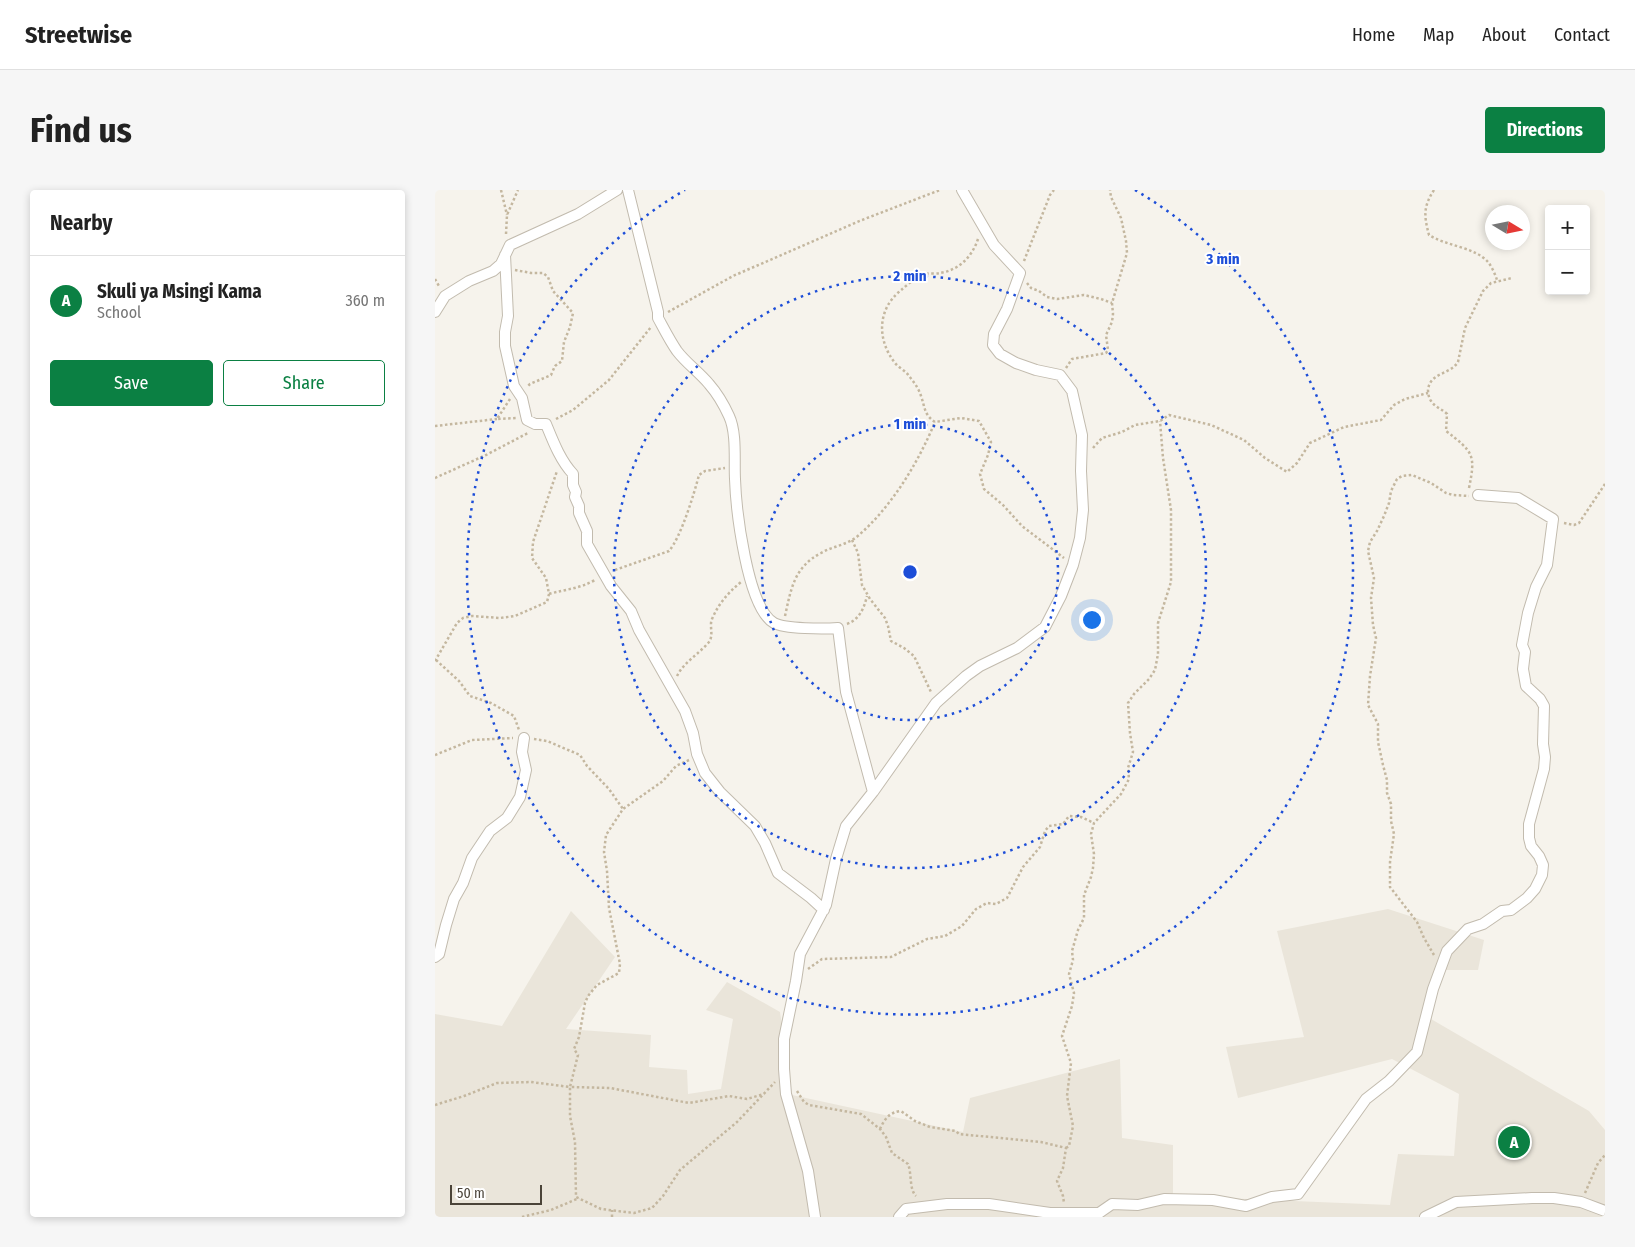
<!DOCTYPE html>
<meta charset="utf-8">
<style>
body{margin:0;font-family:"Fira Sans Condensed",sans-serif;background:#f6f6f6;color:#222}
.controls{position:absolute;right:15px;top:15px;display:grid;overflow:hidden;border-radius:5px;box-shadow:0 2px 8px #0003}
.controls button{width:45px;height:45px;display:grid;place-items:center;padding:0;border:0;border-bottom:1px solid #e0e0e0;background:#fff;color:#222;font:25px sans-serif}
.compass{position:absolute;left:1050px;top:15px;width:45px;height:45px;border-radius:50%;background:#fff;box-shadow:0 2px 8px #0003;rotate:100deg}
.scale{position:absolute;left:15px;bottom:12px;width:92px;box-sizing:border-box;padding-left:5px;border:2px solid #4b4439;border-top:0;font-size:14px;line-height:18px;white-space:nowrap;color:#4b4439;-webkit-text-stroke:4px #fff;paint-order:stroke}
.you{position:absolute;left:656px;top:429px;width:18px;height:18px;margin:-12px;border:4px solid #fff;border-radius:50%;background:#1a73e8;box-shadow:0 0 0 8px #1a73e833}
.badge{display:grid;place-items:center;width:32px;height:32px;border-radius:50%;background:#0b8043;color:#fff;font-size:16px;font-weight:700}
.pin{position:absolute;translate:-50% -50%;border:2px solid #fff;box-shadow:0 1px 5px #0006}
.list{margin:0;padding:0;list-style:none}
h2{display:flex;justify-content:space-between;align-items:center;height:65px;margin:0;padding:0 20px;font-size:21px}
h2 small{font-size:16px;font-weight:400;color:#767676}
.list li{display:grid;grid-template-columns:32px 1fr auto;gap:15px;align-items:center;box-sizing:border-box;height:90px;padding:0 20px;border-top:1px solid #e0e0e0}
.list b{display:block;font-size:19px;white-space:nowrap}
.list p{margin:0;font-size:16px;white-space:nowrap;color:#767676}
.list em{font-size:16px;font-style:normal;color:#767676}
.actions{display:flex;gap:10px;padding:15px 20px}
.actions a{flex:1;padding:11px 0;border:1px solid #0b8043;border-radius:5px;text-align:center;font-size:18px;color:#0b8043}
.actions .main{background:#0b8043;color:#fff}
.map{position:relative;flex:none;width:1170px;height:1027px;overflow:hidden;border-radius:5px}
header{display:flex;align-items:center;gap:30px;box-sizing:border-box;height:70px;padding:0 25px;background:#fff;border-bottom:1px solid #e0e0e0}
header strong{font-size:24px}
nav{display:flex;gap:28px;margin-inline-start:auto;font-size:18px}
.intro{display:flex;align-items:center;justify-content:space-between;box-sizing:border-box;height:120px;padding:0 30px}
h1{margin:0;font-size:35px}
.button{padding:12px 22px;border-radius:5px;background:#0b8043;color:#fff;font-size:18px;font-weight:700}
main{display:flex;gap:30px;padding:0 30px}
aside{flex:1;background:#fff;border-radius:5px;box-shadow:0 2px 8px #0003}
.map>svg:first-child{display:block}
.residential{fill:#eae5da}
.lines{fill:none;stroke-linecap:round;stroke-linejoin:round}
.minor-casing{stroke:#c2bbae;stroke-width:12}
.path{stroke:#c4b79f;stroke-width:2.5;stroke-dasharray:2.5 2.5;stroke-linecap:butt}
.minor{stroke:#fff;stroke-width:10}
.ring{fill:none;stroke:#1d4ed8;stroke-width:2.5;stroke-dasharray:2.5 5}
.centre{fill:#1d4ed8;stroke:#fff;stroke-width:2.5}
.ring-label{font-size:15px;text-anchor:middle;font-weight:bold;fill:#1d4ed8;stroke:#fff;stroke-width:4;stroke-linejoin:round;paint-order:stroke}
</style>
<header>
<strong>Streetwise</strong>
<nav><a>Home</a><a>Map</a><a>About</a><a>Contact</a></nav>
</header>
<div class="intro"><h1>Find us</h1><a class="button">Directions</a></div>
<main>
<aside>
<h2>Nearby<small></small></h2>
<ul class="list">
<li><span class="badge">A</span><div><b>Skuli ya Msingi Kama</b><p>School</p></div><em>360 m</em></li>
</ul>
<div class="actions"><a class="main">Save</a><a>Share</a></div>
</aside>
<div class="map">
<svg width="1170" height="1027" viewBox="0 0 1170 1027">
<rect width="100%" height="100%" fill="#f6f3ec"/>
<!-- residential -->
<path class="residential" d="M 953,719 L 1049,750 L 1043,780 L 1005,780 L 996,829 L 1154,921 L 1170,940 L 1170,1027 L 0,1027 L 0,824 L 67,836 L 136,721 L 180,767 L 131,839 L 216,845 L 214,877 L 252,880 L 253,904 L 286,899 L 298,829 L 271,820 L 292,792 L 345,822 L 357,905 L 528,942 L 535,908 L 685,869 L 687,948 L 738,955 L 738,1006 L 955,1015 L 963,964 L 1019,966 L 1024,904 L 957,869 L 803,908 L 791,857 L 869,847 L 842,741 Z"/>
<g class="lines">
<defs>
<path id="minor" d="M 193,0 L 223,122 L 223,128 C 229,139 235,151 242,161 C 251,173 264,182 274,194 C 281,202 289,215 294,226 C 302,243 299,271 300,289 C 301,318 312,418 339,433 C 350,439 389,439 403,438 L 411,502 L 438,602
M 70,65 L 73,126 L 70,142 L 70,156 L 79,196 L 87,208 L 92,230 L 100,234 L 111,234 C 118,251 125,270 138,284 L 138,295 L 141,302 L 140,307 L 144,316 L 144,323 L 152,341 L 152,354 L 176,396 L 196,421 L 204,440 L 250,521 L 258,543 L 262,564 L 270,583 L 285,602 L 320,636 L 330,653 L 343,683 L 376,708 L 389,720
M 0,122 L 10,106 L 34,91 L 58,81 L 66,74 L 75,55 L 143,24 L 182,0
M 0,767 L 4,764 L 11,735 L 19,709 L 28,693 L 37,668 L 55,641 L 72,628 L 85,607 L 91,580 L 87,562 L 89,548
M 380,1027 L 373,981 L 351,904 L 349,879 L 349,849 L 361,791 L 365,764 L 391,715 L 401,669 L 411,636 L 438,602 L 501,513 L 531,486 L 545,476 L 582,458 L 610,437 L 626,406 L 638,375 L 645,348 L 648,320 L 646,281 L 647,245 L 637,201 L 625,185 L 601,180 L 581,173 L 565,164 L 558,155 L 559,144 L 572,119 L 585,83 L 559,55 L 527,0
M 464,1027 L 471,1019 L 512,1014 L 554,1014 L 615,1023 L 664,1023 L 677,1014 L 703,1015 L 729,1009 L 778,1010 L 811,1016 L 837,1007 L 863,1004 L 931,909 L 954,891 L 982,862 L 998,799 L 1012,761 L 1033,739 L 1048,734 L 1067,721 L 1076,720 L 1092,708 L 1100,699 L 1107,685 L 1108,675 L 1104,666 L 1096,656 L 1094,648 L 1094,634 L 1109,579 L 1110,567 L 1108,554 L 1109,516 L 1105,509 L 1091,496 L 1088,479 L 1090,462 L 1087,455 L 1093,423 L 1101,397 L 1112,375 L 1118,329 L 1083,308 L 1043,305
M 990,1027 L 1021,1012 L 1097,1008 L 1119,1008 L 1146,1012 L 1170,1021"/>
</defs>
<!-- minor casing -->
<use href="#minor" class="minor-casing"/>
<!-- path -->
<path class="path" d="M 66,0 L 72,25
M 999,0 C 988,17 989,26 994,45 C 1011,56 1040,57 1053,72 C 1057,77 1060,84 1062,90
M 71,44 L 72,25 L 83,0
M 543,49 C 537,67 524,80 505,83 C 501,84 495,83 490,84 C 481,87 472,95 465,101 C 442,120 442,150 460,173 C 464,178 471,181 474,186 C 479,192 484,199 486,206 C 490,217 489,225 500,232 L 526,228 L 544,231 L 556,252 L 553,265 L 545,284 L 549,299 L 568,315 L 587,336 L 629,368
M 589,71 L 615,5 L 619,0
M 80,80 L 96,83 L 108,83 L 113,87 L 118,101 L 138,123 L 135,137 L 129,152 L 127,171 L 120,176 L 116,185 L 95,194 L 93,196
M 0,89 L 4,96
M 592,93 L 596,98 L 604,101 L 612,107 L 622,109 L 649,105 L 666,109 L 677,113
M 233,122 L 298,86 L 427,30 L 505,0
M 631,178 L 637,169 L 671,163 L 673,160 L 671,145 L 677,132 L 678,124 L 677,113 L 692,63 L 691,51 L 686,28 L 676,7 L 675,0
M 75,209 L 62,229 L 81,228
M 121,229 L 138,220 L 174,190 L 216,137
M 0,236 L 62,229
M 658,258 L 667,248 L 687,242 L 700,235 L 725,231 L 734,225 L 776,235 L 809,250 L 830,268 L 852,282 L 862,273 L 875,253 L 909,237 L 946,230 L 959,215 L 970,209 L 993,203
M 0,288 L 51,265 L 93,243
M 1034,298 C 1041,264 1038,262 1011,241 L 1012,224 C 1007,219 1000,217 996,211 C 994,208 993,204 993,200 C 995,182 1015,185 1023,172 L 1030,138 L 1048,101 L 1056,93 L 1077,88
M 1129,333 L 1139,335 L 1144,333 L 1170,294
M 417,350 L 423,363 L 427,395 L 435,409 L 450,428 L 453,436 L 456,451 L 469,458 L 479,466 L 496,502
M 180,380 L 234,361 C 246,347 259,304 264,285 L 270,281 L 290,278
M 114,404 C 131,399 144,399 160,390
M 350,426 C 356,399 359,377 386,363 C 398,356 413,355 424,345 C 457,316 483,273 500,232
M 412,434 C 425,429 429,418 432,406
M 1,470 L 24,491 L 35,506 L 56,513 L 79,526 L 84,540
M 0,471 L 22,433 L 28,428 L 37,426 L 65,428 L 80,426 L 112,412 L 114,404 L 111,388 L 97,368 L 98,352 L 122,281
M 242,486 C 249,472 264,464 274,452 C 279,445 274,436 277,429 C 284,413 293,403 306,392
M 99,549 L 112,551 L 145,565 L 152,576 L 174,599 L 188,619
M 0,565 L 37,550 L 78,548
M 254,570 L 241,576 L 228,591 L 188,619 L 171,645 L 169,662 L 172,681 L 174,718 L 185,774 L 184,783 L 162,795 L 153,806 L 150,813 L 144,847 L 139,859 L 143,865 L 135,897 L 175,898 L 254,913 L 294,906 L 312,909 L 329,904
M 999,765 L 989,748 L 982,732 L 955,697 L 955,672 L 959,644 L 956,631 L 956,614 L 952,603 L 952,590 L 948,575 L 943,552 L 943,534 L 933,515 L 935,486 L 941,448 L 938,435 L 936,408 L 939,388 L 933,361 L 935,352 L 942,341 L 949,326 L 954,313 L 956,301 L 962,289 L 967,286 L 977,285 L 996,293 L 1011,303 L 1018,305 L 1034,306
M 373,779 L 387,769 L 456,767 L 492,749 L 510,746 L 527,736 L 541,719 L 552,713 L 561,714 L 572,708 L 588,677 L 605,657 L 610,641 L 614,636 L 628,634 L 634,626 L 646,627 L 659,633
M 362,901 L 369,912 L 374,915 L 426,924 L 445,939 L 451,947 L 457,963 L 473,974 C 477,984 474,999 481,1006
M 0,915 L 29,906 L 62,893 L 96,892 L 135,897 L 135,926 L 140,952 L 141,1007 L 166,1019 L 199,1023 L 217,1018 L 228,1006 L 245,980 L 302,932 L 340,892
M 445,939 C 449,930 454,922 466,921 L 480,931 L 495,937 L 521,941 L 524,944 L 606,952 L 631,958 L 628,978 L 622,991 L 628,1006 L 629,1013
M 631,958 L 634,956 L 638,936 L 632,906 L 636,873 L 627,846 L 637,816 L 639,803 L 634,784 L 638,770 L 637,761 L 643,740 L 649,728 L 649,705 L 656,687 L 658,678 L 659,664 L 656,644 L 659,633 L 686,604 L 694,589 L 693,578 L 698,562 L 695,543 L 693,513 L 699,504 L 714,489 L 720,480 L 723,464 L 723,433 L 736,392 L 736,320 L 728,268 L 725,231
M 1150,1003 L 1163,973 L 1170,965
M 87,1027 L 116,1020 L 144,1008
M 177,1027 L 177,1020"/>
<!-- minor -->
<use href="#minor" class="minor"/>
</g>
<!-- distance rings -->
<g class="ring">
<circle cx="475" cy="382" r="148"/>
<circle cx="475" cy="382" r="296"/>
<path d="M700 0A443 443 0 1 1 250 0"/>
</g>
<circle cx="475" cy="382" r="8" class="centre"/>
<g class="ring-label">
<text x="788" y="74">3 min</text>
<text x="475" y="91">2 min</text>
<text x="475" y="239">1 min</text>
</g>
</svg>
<div class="controls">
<button>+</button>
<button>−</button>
</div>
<svg class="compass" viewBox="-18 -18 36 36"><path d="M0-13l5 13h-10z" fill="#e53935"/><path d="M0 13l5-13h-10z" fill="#767676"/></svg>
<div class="scale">50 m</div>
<div class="you"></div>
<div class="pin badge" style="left:1079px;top:952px">A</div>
</div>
</main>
